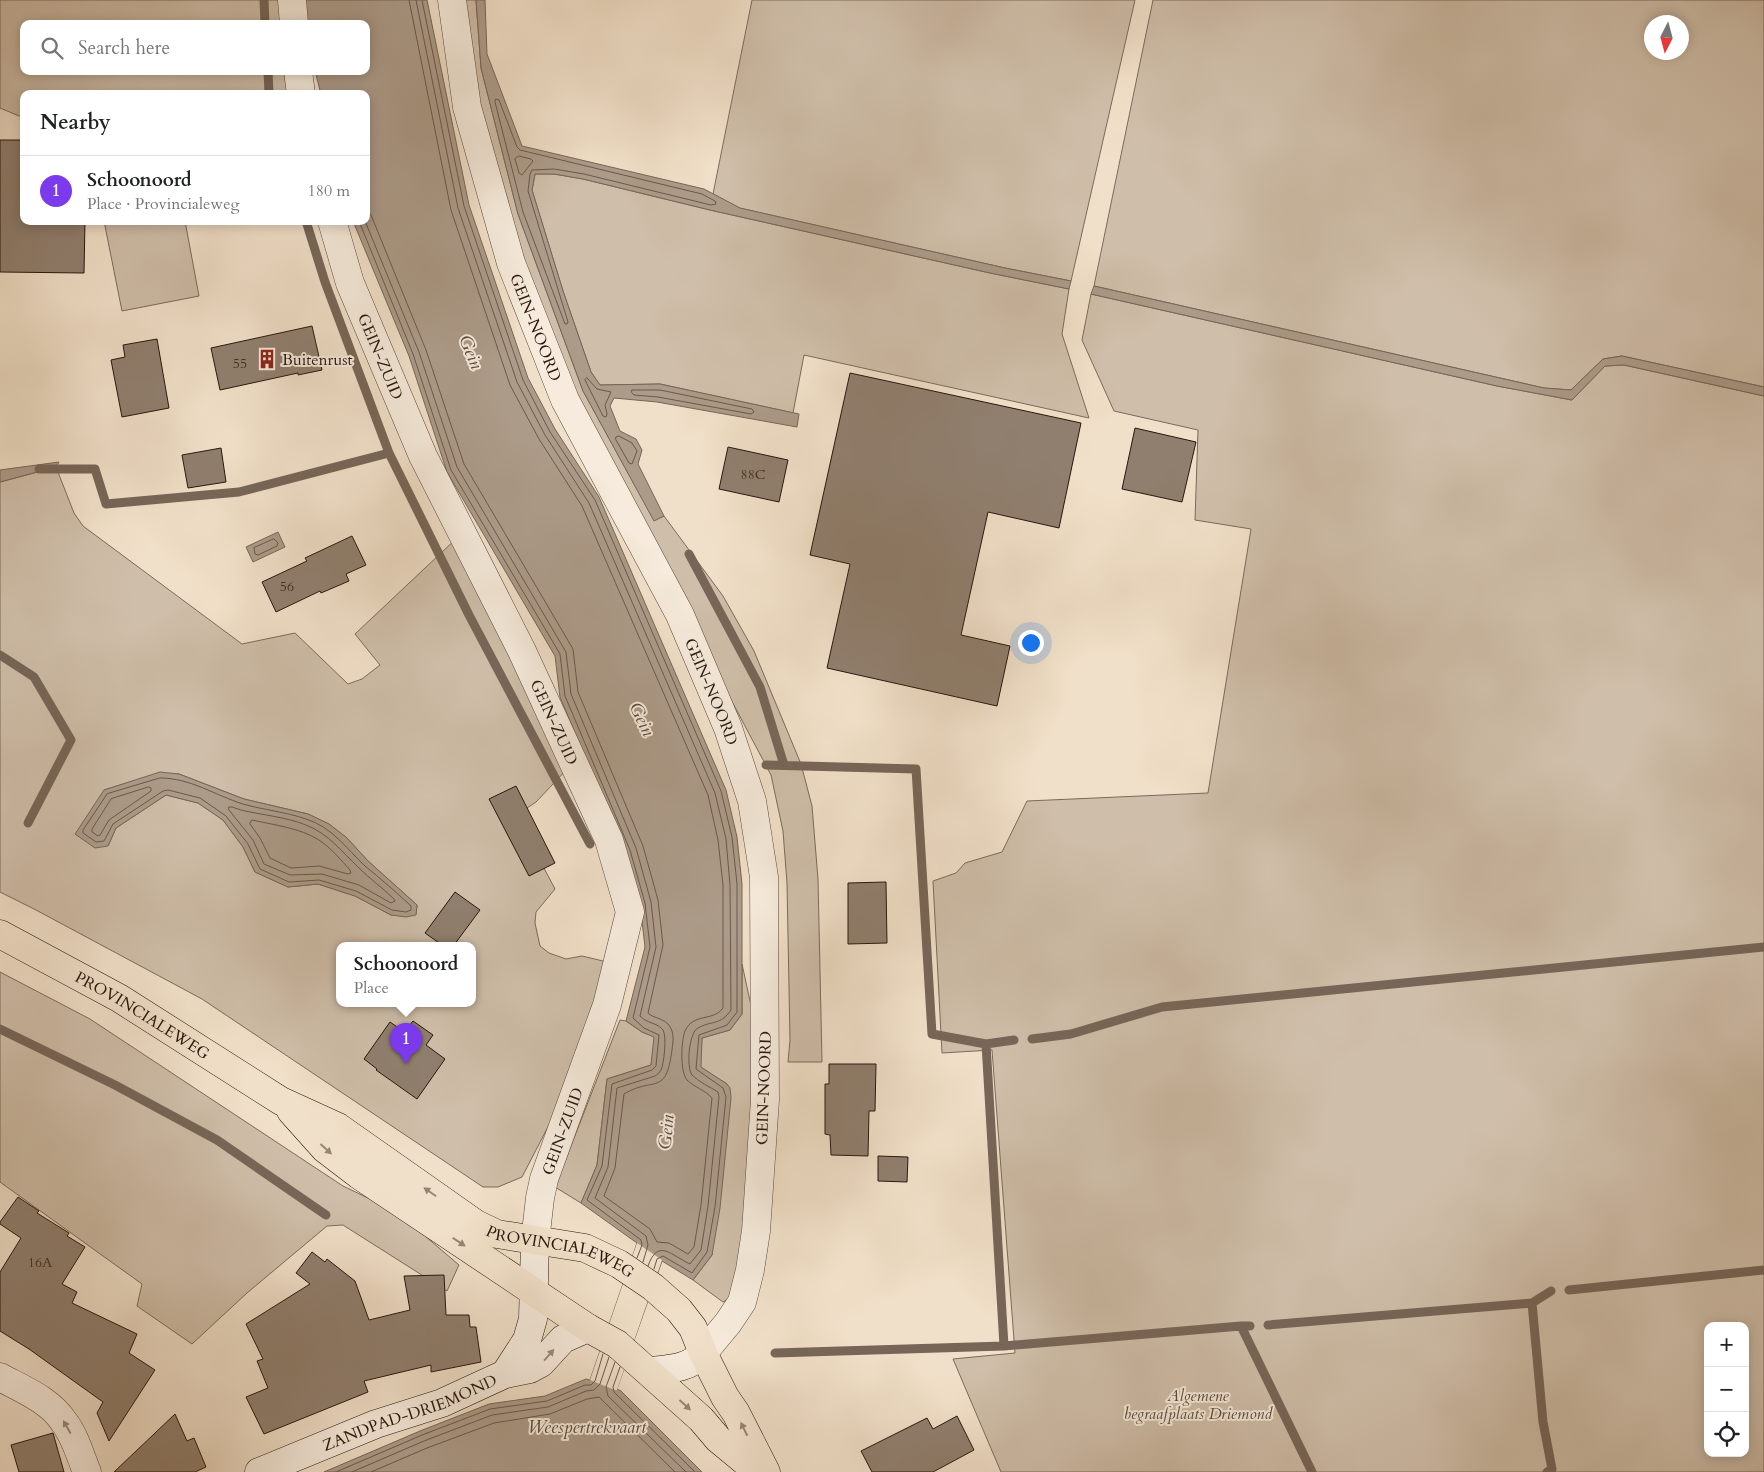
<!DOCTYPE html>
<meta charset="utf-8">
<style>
body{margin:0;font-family:Cardo,serif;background:#f2f2f2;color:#202124}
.controls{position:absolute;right:15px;bottom:15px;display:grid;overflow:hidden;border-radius:10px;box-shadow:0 2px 12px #0003}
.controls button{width:45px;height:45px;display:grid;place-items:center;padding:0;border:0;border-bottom:1px solid #e0e0e0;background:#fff;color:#202124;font:25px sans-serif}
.compass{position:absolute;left:1644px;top:15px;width:45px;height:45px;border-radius:50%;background:#fff;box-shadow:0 2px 12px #0003;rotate:186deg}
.you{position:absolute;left:1030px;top:642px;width:18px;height:18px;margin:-12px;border:4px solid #fff;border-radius:50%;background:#1a73e8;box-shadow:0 0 0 8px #1a73e833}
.badge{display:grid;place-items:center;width:32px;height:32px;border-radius:50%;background:#7c3aed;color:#fff;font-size:16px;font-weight:700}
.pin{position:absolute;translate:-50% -41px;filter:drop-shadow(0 1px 2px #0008)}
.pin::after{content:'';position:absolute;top:26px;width:18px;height:15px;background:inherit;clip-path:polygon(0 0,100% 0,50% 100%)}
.popup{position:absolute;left:336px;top:942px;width:140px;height:65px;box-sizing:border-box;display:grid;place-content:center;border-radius:10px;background:#fff;filter:drop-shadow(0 1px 4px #0005);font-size:16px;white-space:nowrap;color:#757577}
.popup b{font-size:19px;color:#202124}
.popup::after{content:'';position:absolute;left:50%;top:100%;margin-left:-10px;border:10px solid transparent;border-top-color:#fff}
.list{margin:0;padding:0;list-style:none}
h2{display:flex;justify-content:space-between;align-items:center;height:65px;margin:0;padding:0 20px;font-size:21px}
h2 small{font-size:16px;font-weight:400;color:#757577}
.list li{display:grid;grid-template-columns:32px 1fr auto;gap:15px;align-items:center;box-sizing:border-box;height:70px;padding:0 20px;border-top:1px solid #e0e0e0}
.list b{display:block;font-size:19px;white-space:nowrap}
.list p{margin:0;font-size:16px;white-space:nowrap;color:#757577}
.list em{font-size:16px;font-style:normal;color:#757577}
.icon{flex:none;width:28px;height:28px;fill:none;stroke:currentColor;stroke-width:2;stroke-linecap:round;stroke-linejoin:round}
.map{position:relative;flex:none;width:1764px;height:1472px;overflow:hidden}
.search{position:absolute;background:#fff;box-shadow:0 2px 12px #0003;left:20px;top:20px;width:350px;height:55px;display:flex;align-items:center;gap:12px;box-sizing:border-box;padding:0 18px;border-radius:10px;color:#757577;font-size:19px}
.panel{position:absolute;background:#fff;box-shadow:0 2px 12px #0003;left:20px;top:90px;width:350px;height:135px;border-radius:10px}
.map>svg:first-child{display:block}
.green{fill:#cfbea9;stroke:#7b6a5c;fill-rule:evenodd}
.water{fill:#ac9b89;stroke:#776658}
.pier{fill:#f1e0c9}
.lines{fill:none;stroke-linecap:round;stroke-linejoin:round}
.shore{stroke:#6a584c;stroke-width:1}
.stream{stroke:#776658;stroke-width:9}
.building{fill:#907f6f;stroke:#27160e}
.street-casing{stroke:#5a483d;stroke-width:29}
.secondary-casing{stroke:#27160e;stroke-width:29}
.primary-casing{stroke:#27160e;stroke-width:29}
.street{stroke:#f6ebdc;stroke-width:28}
.secondary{stroke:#f6ebdc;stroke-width:28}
.primary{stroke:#f1e0c9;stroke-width:28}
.oneway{fill:#968575}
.oneway2{fill:#998b7f}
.labels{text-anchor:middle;stroke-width:4;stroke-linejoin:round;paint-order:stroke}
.number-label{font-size:14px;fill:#413026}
.street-label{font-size:16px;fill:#27160e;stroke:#f6ebdc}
.poi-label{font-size:16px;fill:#27160e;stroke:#f6ebdc;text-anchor:start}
.park-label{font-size:16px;font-style:italic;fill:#59483c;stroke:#f6ebdc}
.water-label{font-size:18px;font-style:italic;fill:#5c4b3f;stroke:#f6ebdc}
</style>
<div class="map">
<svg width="1764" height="1472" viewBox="0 0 1764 1472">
<rect width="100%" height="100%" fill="#f1e0c9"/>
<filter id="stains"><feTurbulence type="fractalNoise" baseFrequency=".004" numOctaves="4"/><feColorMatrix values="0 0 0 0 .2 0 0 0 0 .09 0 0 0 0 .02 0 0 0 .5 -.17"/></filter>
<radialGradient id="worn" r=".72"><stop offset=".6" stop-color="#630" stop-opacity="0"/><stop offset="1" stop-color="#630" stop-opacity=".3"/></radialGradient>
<!-- green -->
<path class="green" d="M 0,0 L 283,0 L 284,24 L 24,24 L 24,71 L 288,71 L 290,94 L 24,94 L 24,118 L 0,108 Z
M 463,0 L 476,0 L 481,68 L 518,214 L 583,391 L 654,520 L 664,516 L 723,596 L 754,651 L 801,764 L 812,806 L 818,879 L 822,1062 L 788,1062 L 790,1040 L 787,883 L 783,831 L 771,775 L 598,449 L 535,314 L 464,52 Z
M 752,0 L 1135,0 L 1071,281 L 1005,268 L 739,208 L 713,194 Z
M 1153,0 L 1764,0 L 1764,387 L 1622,356 L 1603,359 L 1571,390 L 1544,388 L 1094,286 ZM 1652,22 L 1682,22 L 1682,52 L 1652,52 Z
M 535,174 L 554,174 L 583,179 L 710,210 L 990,273 L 1069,289 L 1062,334 L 1089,418 L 804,355 L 793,413 L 660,384 L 600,385 L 591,372 L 563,291 L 532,190 Z
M 104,221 L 185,221 L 199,296 L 122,311 Z
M 1091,294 L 1497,386 L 1572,400 L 1605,366 L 1624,365 L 1764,396 L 1764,1472 L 1001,1472 L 953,1359 L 1015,1353 L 992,1050 L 942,1053 L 933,881 L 956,873 L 965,863 L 1002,852 L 1027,801 L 1208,793 L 1251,529 L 1195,520 L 1198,430 L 1114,411 L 1082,340 ZM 1708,1326 L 1745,1326 L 1745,1453 L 1708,1453 Z
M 56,467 L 74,513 L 83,526 L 242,644 L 295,633 L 348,684 L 362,679 L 380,665 L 355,634 L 458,537 L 569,767 L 536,802 L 527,808 L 526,834 L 555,889 L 536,912 L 535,923 L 540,946 L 549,953 L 566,959 L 582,956 L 620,965 L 611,1005 L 522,1177 L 498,1187 L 483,1187 L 202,999 L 36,910 L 0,892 L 0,482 ZM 160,773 L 179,774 L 244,799 L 308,814 L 329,824 L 347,838 L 368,861 L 417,905 L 416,914 L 391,915 L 355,896 L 318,884 L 288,887 L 255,872 L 243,847 L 223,820 L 198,803 L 166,795 L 116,828 L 108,846 L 104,790 ZM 340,945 L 472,945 L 472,1003 L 340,1003 Z
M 742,964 L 760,1047 L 745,1223 L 732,1297 L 723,1302 L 693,1280 L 712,1255 L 727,1084 L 700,1067 L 702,1038 L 730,1030 L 742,1014 Z
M 0,972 L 90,1019 L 343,1186 L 397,1212 L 459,1265 L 447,1291 L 343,1225 L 327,1226 L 247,1293 L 192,1344 L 137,1306 L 142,1284 L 0,1182 Z
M 620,1020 L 626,1021 L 642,1032 L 655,1037 L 651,1065 L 607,1079 L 597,1165 L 581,1203 L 555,1187 Z"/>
<!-- water -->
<path class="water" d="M 306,0 L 427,0 L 469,205 L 528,378 L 555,429 L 599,497 L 726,790 L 737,837 L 742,884 L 742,1014 L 730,1030 L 702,1038 L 701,1067 L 727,1084 L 730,1088 L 731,1098 L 720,1208 L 712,1255 L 693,1280 L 662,1261 L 617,1389 L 621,1391 L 702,1472 L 324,1472 L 420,1431 L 489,1404 L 545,1396 L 586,1379 L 590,1380 L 637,1243 L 581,1203 L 597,1165 L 607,1079 L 651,1065 L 654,1037 L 642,1032 L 626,1021 L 645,947 L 640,904 L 625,852 L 560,697 L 555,656 L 447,472 L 409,356 L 353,221 L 366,221 L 366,94 L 321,94 L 315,71 L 366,71 L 366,24 L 306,24 Z
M 476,0 L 485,0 L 487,54 L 522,146 L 704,189 L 740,208 L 1005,268 L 1071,281 L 1069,289 L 990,273 L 710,210 L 583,179 L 554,174 L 535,174 L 532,190 L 563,291 L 591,372 L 600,385 L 660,384 L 799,414 L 797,427 L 657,402 L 614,398 L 610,406 L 620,431 L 636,439 L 642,450 L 638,464 L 664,516 L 654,521 L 583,391 L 518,214 L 481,68 Z
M 1094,286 L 1544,388 L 1571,390 L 1603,359 L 1622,356 L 1764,387 L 1764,396 L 1624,365 L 1605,366 L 1572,400 L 1497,386 L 1091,294 Z
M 59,462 L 56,467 L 0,482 L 0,470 Z
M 278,532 L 285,547 L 253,562 L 246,547 Z
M 160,772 L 179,774 L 244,799 L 308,814 L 329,824 L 347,838 L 368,861 L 417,905 L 416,915 L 406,917 L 391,915 L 355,896 L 318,884 L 288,887 L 255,872 L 243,847 L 223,820 L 198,803 L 166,795 L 116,828 L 108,846 L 95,848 L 75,834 L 104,790 Z"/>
<!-- pier -->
<path class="pier" d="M 637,1243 L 662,1260 L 617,1390 L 615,1390 L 590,1380 Z"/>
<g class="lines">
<!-- shore -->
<path class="shore" d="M 416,0 L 458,208 L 517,382 L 545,435 L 589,503 L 715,793 L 726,839 L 730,885 L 731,1010 C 720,1026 712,1020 698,1028 C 689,1032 686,1067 692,1075 C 699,1082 710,1087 718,1092 L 719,1097 L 708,1206 L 701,1250 L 690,1264 C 672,1256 658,1237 648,1266
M 422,0 L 464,206 L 523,380 L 550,432 L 595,500 L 721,791 L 732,837 L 737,884 L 737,1012 L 727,1025 L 699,1035 L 696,1069 L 723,1088 L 726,1097 L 715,1207 L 707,1252 L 692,1273 L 663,1256 L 657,1259 L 654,1269
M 496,99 L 499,100 L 517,147 L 520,150 L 702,194 L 715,201 L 716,204 L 711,205 L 584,174 L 554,169 L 532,170 L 530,174 L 528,191 L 568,322 L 567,324 L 565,324 L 523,212 L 495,102 Z
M 519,156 L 531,159 L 533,161 L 522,175 L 519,173 L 515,159 Z
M 366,208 L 371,215 L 426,350 L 464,464 L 573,649 L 578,692 L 643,846 L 658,900 L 663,945 L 648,1013 C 653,1018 662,1018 668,1024 C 675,1032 673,1041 672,1050 C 666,1097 654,1076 624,1094 L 615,1168 L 604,1196 L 650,1229 L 657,1242 L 669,1243 L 688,1254 L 694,1247 L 701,1205 L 712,1098 C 705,1090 694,1087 687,1080 C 680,1072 681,1041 685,1031 C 687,1026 691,1022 696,1020 C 706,1016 717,1017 723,1008 L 723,885 L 718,840 L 708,795 L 582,506 L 539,439 L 510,385 L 451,210 L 409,0
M 359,221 L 413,354 L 451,470 L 560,654 L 565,696 L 630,850 L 645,903 L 650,947 L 633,1018 L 644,1028 L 659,1035 L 656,1066 L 652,1070 L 612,1084 L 602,1166 L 587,1200 L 641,1240 L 642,1245 L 637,1258
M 365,221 L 419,352 L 457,467 L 566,652 L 571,694 L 636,848 L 651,902 L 656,947 L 640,1016 C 646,1023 658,1023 663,1030 C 667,1036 664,1064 661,1070 C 659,1073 658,1074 655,1076 L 617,1088 L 608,1167 L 595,1198 L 646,1236 L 648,1245 L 643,1262
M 587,378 L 597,389 L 611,392 L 605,405 L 607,414 L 606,417 L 603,416 L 585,380 Z
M 632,390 L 660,390 L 752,409 L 754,412 L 751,414 L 658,397 L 634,395 L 632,393 Z
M 616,437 L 619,436 L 632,443 L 637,451 L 632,464 L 629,463 L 616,440 Z
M 274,539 L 278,543 L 277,546 L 258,555 L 255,554 L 254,548 Z
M 160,778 C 191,778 214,795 243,804 C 264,810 286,812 306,819 C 332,827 346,848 365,866 C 381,879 396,892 411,906 L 411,910 L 406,912 L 392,910 L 356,891 L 319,880 L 289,882 L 260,869 L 248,844 L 226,816 L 200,798 L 168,790 L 163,791 L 113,824 L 104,841 L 96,842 L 83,833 L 83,830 L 107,794 Z
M 149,787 L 151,788 L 151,791 L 109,820 L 100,835 L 98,836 L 92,832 L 92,829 L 111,799 Z
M 229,807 L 232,807 L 241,810 C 262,815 286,817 306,825 C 329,834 342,852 359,868 C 370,879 383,888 394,899 L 395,901 L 391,903 L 359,885 L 322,874 L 290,875 L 264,864 L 253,840 L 229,810 Z
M 252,820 C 274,825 300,828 319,840 C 331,848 341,860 350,870 L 351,873 L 348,874 L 319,866 L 291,868 L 270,858 L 260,838 L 250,824 Z
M 615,1362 L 606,1387 L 608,1396 L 686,1472
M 620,1367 L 613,1387 L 614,1392 L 695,1472
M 336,1472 L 422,1435 L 490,1409 L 547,1401 L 585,1385 L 591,1385 L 595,1381 L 603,1354
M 352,1472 L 424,1441 L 492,1415 L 548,1407 L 586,1391 L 594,1390 L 600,1384 L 609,1357
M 371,1472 L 427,1448 L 494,1423 L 550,1414 L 587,1399 L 599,1397 L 675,1472"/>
<!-- stream -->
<path class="stream" d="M 264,0 L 265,24
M 268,71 L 269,94
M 306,221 L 325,282 L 389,453 L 469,615 L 590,844
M 39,469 L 95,469 L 106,504 L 239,492 L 389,453
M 689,554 L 760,687 L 784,765
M 0,655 L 34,677 L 71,740 L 28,823
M 766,765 L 916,769 L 932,1034 L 986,1044 L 1014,1040
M 0,1029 L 115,1085 L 217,1140 L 326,1215
M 1032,1039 L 1071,1034 L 1162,1007 L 1764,947
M 986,1044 L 1004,1346
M 1569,1290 L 1764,1270
M 1532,1303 L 1543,1422 L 1552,1469 L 1547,1472
M 1268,1325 L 1532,1303 L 1551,1291
M 1241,1326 L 1312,1472
M 775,1353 L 1004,1346 L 1241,1326 L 1250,1326"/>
</g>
<!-- building -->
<path class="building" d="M 0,140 L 24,140 L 24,221 L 85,221 L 84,273 L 0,272 Z
M 312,326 L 322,370 L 298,375 L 298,373 L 220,390 L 211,348 Z
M 157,339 L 169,408 L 122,417 L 111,360 L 125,357 L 123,345 Z
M 850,373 L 1081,423 L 1059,528 L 988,512 L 961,635 L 1010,646 L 997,706 L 827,668 L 850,564 L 810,555 Z
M 1135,428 L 1196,442 L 1182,502 L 1122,489 Z
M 728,447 L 788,460 L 779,502 L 719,489 Z
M 221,448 L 226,482 L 188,488 L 182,455 Z
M 352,536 L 366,565 L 346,574 L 349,581 L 321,593 L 320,591 L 276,612 L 262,582 L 307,561 L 305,558 Z
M 516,786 L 555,863 L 529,876 L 489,799 Z
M 886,882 L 887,943 L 848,944 L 848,883 Z
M 455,892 L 480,910 L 454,945 L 442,945 L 425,933 Z
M 413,1021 L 433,1035 L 426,1045 L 445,1059 L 417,1099 L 376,1070 L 377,1069 L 364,1059 L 390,1022 L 403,1031 L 405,1031 Z
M 829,1064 L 876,1064 L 875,1111 L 869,1111 L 868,1156 L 831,1155 L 830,1135 L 825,1134 L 825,1084 L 829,1084 Z
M 878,1156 L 908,1157 L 907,1182 L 878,1181 Z
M 18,1197 L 39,1211 L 37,1213 L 69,1233 L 67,1236 L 85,1247 L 62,1284 L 77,1292 L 72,1303 L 137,1334 L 129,1353 L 155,1370 L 109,1441 L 97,1413 L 103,1402 L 29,1349 L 0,1331 L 0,1272 L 21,1238 L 0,1224 L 0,1222 Z
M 312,1252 L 325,1262 L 327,1259 L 355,1281 L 369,1320 L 410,1310 L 404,1276 L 444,1275 L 446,1315 L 469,1315 L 470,1327 L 476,1327 L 481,1362 L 431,1372 L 431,1365 L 364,1381 L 368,1392 L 264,1434 L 246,1397 L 268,1388 L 257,1361 L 263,1359 L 246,1324 L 310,1284 L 296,1273 Z
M 175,1414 L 187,1441 L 194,1438 L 206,1467 L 195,1472 L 114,1472 Z
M 957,1416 L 974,1450 L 933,1472 L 872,1472 L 861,1451 L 927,1418 L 933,1429 Z
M 53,1433 L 64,1472 L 19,1472 L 11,1445 Z"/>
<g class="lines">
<defs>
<g id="street">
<path d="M 292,0 L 294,24"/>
<path id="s1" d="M 452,0 L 467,107 L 511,263 L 565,400 L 680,615 L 728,728 L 752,801 L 764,877 L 765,1100 L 756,1231 L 750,1270 L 742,1302 L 728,1323 L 703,1353"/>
<path d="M 298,71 L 301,94"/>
<path id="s2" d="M 332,221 L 350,283 L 423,456 L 522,651 L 609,840 L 630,912 L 607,1005 L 544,1179 L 540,1198 L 535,1241"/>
<path d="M 0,1377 C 22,1389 50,1400 64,1422 C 75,1436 80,1455 87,1472"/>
</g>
<g id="secondary">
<path d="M 650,1371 C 669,1369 689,1369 703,1353"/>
<path d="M 505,1374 L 527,1340 L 533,1319 L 535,1241"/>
<path id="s3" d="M 259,1472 L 376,1424 L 442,1403 L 505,1374 L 530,1369 L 541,1363 L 563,1339 L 588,1328"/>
</g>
<g id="primary">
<path id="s4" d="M 0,934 L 119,998 L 281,1101 L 338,1127 L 476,1224 L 497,1234 L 585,1248 L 619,1264 L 653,1287 L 679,1310 L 693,1328 L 703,1353 L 725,1397 L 736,1413 L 766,1472"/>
<path d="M 291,1111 L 325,1149 L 359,1175 L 588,1328 L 617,1344 L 701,1419 L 718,1439 L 758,1472"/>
</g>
</defs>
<!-- street casing -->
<use href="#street" class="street-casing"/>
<!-- secondary casing -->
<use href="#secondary" class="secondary-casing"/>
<!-- primary casing -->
<use href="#primary" class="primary-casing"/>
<!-- street -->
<use href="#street" class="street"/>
<!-- secondary -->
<use href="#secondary" class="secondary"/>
<!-- primary -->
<use href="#primary" class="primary"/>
</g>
<!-- one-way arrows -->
<defs><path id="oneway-solid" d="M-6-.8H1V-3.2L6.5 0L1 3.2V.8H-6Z" transform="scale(1.25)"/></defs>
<g class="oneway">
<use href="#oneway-solid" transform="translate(326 1149) rotate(42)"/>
<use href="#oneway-solid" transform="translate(430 1192) rotate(-145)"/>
<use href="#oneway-solid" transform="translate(459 1242) rotate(33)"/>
<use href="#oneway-solid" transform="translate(685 1405) rotate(42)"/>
<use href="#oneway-solid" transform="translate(744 1429) rotate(-116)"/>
</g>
<g class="oneway2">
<use href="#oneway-solid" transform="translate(549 1355) rotate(-49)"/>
<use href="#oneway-solid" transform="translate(67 1427) rotate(-119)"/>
</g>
<!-- icons -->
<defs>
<symbol id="building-bare" viewBox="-9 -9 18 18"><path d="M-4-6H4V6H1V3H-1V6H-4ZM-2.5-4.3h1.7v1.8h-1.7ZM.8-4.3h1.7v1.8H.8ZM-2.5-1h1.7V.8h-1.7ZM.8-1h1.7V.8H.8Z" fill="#8f2418" stroke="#f6ebdc" stroke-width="2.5" paint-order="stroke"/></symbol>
</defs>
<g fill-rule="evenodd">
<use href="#building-bare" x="253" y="345" width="28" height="28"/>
</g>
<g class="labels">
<!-- number labels -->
<g class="number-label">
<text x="240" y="368">55</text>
<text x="753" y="479">88C</text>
<text x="287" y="591">56</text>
<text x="40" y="1267">16A</text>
</g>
<!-- street labels -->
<g class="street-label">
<text dy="6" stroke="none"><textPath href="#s1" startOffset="339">GEIN-NOORD</textPath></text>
<text dy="6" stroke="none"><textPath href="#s2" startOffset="144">GEIN-ZUID</textPath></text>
<text dy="6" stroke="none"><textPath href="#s1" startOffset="744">GEIN-NOORD</textPath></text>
<text dy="6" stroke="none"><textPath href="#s2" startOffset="549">GEIN-ZUID</textPath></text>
<text dy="6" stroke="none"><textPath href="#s4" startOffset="164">PROVINCIALEWEG</textPath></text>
<text transform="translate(763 1088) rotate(-88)" y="6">GEIN-NOORD</text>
<text transform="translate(562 1131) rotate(-70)" y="6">GEIN-ZUID</text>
<text dy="6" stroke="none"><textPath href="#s4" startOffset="648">PROVINCIALEWEG</textPath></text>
<text dy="6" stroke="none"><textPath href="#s3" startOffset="162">ZANDPAD-DRIEMOND</textPath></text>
</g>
<!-- poi labels -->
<g class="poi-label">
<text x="282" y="365">Buitenrust</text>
</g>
<!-- park labels -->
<g class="park-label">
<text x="1198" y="1401">Algemene<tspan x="1198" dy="18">begraafplaats Driemond</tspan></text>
</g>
<!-- water labels -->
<g class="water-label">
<text transform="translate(471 352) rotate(67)" y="6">Gein</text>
<text transform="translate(642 719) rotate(64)" y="6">Gein</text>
<text transform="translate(666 1132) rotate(-84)" y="6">Gein</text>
<text x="587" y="1433">Weespertrekvaart</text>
</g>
</g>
<rect width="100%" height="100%" filter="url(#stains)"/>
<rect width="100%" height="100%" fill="url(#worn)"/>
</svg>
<div class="controls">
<button>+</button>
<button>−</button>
<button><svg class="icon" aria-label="locate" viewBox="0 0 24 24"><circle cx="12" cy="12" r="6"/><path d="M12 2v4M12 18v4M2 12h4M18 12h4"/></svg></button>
</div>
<svg class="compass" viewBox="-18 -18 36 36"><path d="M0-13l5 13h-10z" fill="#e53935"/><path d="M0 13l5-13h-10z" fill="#757577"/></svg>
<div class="you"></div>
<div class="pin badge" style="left:406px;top:1064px">1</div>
<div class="popup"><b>Schoonoord</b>Place</div>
<div class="search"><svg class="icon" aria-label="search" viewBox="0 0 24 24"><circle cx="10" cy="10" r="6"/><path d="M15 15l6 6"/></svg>Search here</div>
<section class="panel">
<h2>Nearby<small></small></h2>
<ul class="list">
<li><span class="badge">1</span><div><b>Schoonoord</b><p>Place · Provincialeweg</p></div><em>180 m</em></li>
</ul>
</section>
</div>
